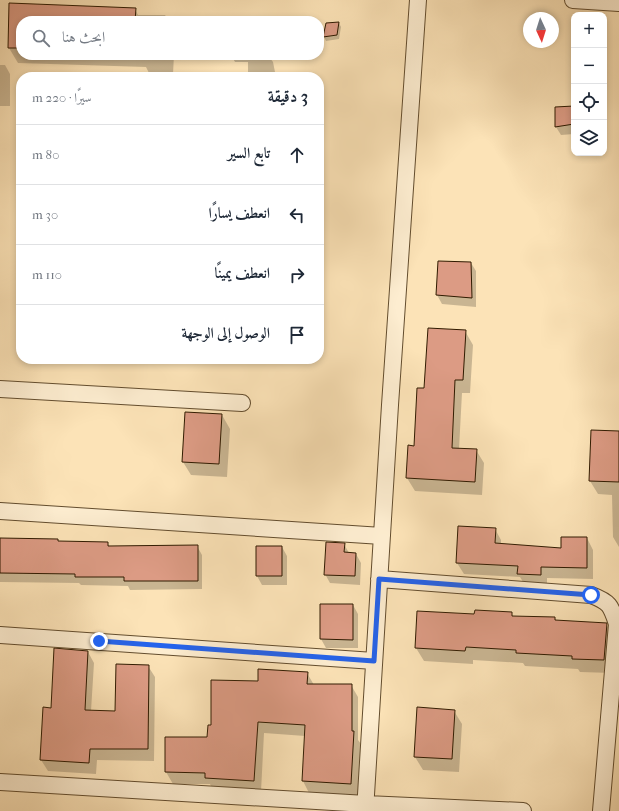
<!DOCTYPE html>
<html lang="ar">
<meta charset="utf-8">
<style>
body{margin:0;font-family:"IM FELL French Canon",Amiri,serif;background:#f6f6f7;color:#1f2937;direction:rtl}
.controls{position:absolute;right:12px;top:12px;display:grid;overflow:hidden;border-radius:8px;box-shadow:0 2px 6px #0003}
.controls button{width:36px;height:36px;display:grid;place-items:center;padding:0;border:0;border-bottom:1px solid #e0e1e3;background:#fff;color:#1f2937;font:20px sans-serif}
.compass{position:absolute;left:523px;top:12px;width:36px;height:36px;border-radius:50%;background:#fff;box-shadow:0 2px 6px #0003;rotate:176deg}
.stop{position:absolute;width:12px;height:12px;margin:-9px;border:3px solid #2563eb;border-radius:50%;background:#fff}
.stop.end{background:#2563eb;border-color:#fff;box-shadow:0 1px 4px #0008}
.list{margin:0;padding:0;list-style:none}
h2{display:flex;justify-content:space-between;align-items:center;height:52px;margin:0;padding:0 16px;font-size:17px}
h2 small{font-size:13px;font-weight:400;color:#747a83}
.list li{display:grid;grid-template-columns:26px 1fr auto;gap:12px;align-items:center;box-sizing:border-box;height:60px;padding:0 16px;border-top:1px solid #e0e1e3}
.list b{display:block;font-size:15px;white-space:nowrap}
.list em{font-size:13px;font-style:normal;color:#747a83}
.icon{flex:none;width:22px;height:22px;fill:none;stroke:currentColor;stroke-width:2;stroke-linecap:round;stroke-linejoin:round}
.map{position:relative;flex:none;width:619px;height:811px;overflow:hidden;direction:ltr}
.search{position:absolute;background:#fff;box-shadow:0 2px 6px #0003;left:16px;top:16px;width:308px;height:44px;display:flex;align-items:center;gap:10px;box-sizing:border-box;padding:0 14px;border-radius:16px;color:#747a83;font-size:15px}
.panel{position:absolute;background:#fff;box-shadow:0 2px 6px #0003;left:16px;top:72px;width:308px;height:292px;border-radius:16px;direction:rtl}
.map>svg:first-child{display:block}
.shadow{fill:#0003}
.building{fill:#dc9b84;stroke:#301b00}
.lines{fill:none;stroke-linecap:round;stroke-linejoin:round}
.minor-casing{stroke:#634d2e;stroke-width:18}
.minor{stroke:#fdedd0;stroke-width:16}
.route{stroke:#2563eb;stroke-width:5}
</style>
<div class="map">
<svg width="619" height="811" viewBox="0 0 619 811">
<rect width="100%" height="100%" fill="#fce3b7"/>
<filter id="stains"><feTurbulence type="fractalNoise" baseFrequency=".005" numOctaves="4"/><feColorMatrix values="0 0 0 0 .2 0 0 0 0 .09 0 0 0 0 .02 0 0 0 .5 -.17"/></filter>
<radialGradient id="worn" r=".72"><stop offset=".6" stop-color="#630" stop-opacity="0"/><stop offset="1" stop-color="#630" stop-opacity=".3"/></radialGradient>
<!-- shadow -->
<path class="shadow" d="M 10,6 L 135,9 L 138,15 L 165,15 L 169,21 L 21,21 L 21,55 L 174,55 L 173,74 L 149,73 L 146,67 L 18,63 L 9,48 Z
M 339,23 L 341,27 L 339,39 L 326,41 L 324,37 Z
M 231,55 L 259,55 L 259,60 L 270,58 L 273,62 L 276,77 L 248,77 L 248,62 L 235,62 Z
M 0,65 L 5,65 L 10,74 L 10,106 L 0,106 Z
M 574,107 L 574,134 L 561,135 L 556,127 Z
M 438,262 L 471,263 L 476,271 L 476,307 L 442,304 L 437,295 Z
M 465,331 L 473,345 L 470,393 L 462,393 L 459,449 L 476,450 L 484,463 L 482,495 L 415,491 L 407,478 L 415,447 L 425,389 Z
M 222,415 L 230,429 L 227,477 L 191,475 L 183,462 Z
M 619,432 L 619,547 L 613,537 L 612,495 L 598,494 L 590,481 Z
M 495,529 L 501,540 L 501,544 L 562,549 L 587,538 L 593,550 L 593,579 L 547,578 L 547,586 L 525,585 L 520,577 L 464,574 L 457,563 Z
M 0,539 L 58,540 L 59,542 L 107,543 L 110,547 L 197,546 L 202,555 L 202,589 L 130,590 L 128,586 L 81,585 L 79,583 L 0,582 Z
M 344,544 L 349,553 L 356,554 L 361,563 L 360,585 L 330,583 L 325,574 Z
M 282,547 L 287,556 L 287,585 L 262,585 L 257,576 Z
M 321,605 L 353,605 L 358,614 L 358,648 L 326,648 L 321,639 Z
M 511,613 L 513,617 L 555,618 L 556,621 L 606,624 L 614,637 L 612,673 L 580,672 L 578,669 L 525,666 L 523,663 L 473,660 L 473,664 L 424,661 L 416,648 L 475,615 Z
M 88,652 L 94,663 L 91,711 L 116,712 L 148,666 L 155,677 L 154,761 L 97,760 L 96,774 L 48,771 L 41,760 L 51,709 Z
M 307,673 L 314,685 L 351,685 L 358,697 L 358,740 L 361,744 L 358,796 L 309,793 L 303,781 L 305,736 L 264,733 L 261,792 L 213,790 L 210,784 L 173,784 L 166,772 L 208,738 L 212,726 L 259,682 Z
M 418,709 L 454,711 L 462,724 L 459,772 L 423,770 L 415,757 Z"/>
<!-- building -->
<path class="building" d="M 9,3 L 136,8 L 135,21 L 21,21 L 21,48 L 8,48 Z
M 339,22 L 337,35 L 323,37 L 326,23 Z
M 574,106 L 574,124 L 555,127 L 555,107 Z
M 438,261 L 471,262 L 472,298 L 436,295 Z
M 428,328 L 466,330 L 463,380 L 455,380 L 452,448 L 477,449 L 475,482 L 406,478 L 408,445 L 414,446 L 417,388 L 424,388 Z
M 185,412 L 222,414 L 219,464 L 182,462 Z
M 591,430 L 619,431 L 619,482 L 589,481 Z
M 458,526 L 496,528 L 495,543 L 561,548 L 561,537 L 587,537 L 587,568 L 541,567 L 541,575 L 517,574 L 518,566 L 456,563 Z
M 0,538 L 58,539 L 58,541 L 108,542 L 108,546 L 198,545 L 198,581 L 124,581 L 124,577 L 75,577 L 75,574 L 0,573 Z
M 326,542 L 345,543 L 344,552 L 356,553 L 355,576 L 324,575 Z
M 256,546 L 282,546 L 282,576 L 256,576 Z
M 320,604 L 353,604 L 353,640 L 320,639 Z
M 475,610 L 512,612 L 512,616 L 555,617 L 555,620 L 607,623 L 604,660 L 572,659 L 572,656 L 516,653 L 516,650 L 466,647 L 465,651 L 415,648 L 417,611 L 474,614 Z
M 54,648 L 88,651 L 85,710 L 115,711 L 116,664 L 149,665 L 148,749 L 90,749 L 89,763 L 40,760 L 43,707 L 51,708 Z
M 258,669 L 308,672 L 307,684 L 352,684 L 352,731 L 354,731 L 351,784 L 302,781 L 305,725 L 258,722 L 254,781 L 205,778 L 205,773 L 165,772 L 165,737 L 207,737 L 208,725 L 211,725 L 211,680 L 258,681 Z
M 417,707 L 455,710 L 452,759 L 414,757 Z"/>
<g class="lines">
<defs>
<path id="minor" d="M 573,0 L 619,3
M 0,389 L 242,403
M 0,511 L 382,536
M 379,579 L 591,595 C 610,602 611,606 617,624 L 601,811
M 0,635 L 374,661
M 0,782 L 366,804 L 523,811
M 365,811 L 390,405 L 418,0"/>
</defs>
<!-- minor casing -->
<use href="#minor" class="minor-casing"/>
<!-- minor -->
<use href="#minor" class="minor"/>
</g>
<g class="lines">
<!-- route -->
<path class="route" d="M 99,641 L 374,661 L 379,579 L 591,595"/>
</g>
<rect width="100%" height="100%" filter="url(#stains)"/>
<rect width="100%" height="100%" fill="url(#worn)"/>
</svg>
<div class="controls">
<button>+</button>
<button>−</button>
<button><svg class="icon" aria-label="locate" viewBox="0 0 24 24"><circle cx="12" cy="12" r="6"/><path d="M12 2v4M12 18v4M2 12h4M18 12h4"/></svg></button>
<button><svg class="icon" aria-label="layers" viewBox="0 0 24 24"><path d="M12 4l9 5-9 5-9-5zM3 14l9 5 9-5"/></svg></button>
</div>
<svg class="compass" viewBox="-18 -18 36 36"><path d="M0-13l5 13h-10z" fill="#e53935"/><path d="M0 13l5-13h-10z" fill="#747a83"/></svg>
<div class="stop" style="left:591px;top:595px"></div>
<div class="stop end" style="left:99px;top:641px"></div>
<div class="search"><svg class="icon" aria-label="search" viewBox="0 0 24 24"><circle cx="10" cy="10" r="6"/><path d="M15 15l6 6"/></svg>ابحث هنا</div>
<section class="panel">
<h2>3 دقيقة<small>سيرًا · 220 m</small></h2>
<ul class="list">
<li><svg class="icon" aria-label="ahead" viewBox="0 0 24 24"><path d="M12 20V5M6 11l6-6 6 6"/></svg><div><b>تابع السير</b></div><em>80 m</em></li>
<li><svg class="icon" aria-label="left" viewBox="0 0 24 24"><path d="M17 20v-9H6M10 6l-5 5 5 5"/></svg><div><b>انعطف يسارًا</b></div><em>30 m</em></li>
<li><svg class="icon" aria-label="right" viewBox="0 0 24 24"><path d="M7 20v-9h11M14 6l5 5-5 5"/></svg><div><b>انعطف يمينًا</b></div><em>110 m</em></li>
<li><svg class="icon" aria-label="arrive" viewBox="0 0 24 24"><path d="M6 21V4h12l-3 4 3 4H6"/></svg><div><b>الوصول إلى الوجهة</b></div></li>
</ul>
</section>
</div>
